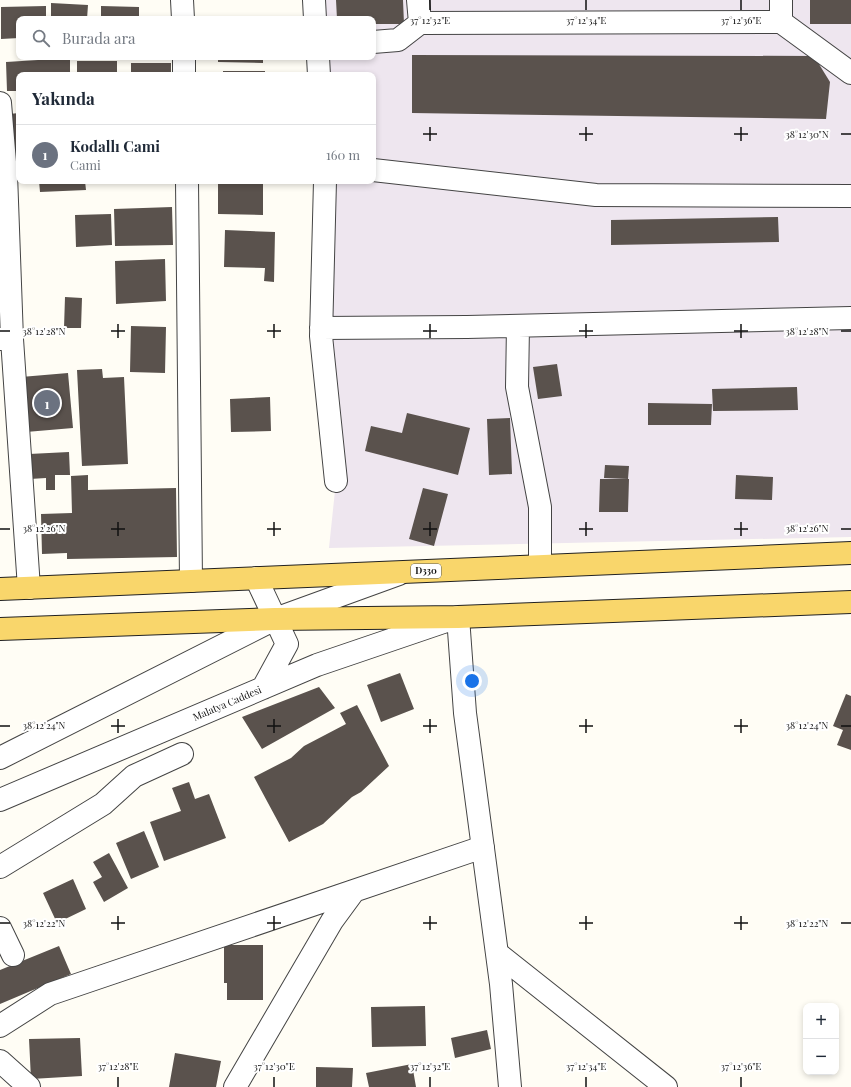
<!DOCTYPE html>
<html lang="tr">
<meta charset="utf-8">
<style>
body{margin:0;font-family:"Playfair Display",serif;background:#f2f2f3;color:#1f2937}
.controls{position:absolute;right:12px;bottom:12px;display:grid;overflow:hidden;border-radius:8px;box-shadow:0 2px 6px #0003}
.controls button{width:36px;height:36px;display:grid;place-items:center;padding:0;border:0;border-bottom:1px solid #e0e1e3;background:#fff;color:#1f2937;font:20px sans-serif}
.you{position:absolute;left:472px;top:681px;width:14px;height:14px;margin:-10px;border:3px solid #fff;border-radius:50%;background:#1a73e8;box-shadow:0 0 0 6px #1a73e833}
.badge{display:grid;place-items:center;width:26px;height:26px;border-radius:50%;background:#d93025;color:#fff;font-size:13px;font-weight:700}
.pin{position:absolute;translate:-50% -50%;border:2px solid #fff;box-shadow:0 1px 4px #0006}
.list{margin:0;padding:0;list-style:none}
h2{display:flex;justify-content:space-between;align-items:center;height:52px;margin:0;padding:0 16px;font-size:17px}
h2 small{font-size:13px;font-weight:400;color:#747a83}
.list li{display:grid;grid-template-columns:26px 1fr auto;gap:12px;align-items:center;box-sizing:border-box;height:60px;padding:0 16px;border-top:1px solid #e0e1e3}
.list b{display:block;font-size:15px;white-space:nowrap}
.list p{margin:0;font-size:13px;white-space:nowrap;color:#747a83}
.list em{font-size:13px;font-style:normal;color:#747a83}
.icon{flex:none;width:22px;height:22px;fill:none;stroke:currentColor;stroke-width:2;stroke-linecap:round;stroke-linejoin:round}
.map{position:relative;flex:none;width:851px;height:1087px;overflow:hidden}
.search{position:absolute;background:#fff;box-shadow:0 2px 6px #0003;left:16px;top:16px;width:360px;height:44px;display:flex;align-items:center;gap:10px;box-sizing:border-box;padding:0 14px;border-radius:8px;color:#747a83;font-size:15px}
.panel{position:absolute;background:#fff;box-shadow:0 2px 6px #0003;left:16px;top:72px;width:360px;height:112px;border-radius:8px}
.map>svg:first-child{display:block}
.industrial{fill:#eee6ef}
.building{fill:#5a524d}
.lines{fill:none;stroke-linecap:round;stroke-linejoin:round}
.minor-casing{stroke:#444;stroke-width:24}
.major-casing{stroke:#222;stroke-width:24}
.minor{stroke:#fff;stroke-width:22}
.major{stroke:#f9d66b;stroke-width:22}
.ticks{fill:none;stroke:#111;stroke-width:1.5}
.labels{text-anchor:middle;stroke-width:4;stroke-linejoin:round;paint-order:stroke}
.shield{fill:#fff;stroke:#585858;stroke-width:1}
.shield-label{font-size:9px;font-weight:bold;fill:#111}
.street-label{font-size:10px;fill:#111;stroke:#fff}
.ticks-label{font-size:10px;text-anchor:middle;fill:#111;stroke:#fff;stroke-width:4;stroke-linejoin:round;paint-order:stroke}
</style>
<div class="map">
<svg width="851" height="1087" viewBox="0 0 851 1087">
<rect width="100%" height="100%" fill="#fffdf5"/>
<!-- industrial -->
<path class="industrial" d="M 311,0 L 851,0 L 851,537 L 329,548 L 336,481 L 320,181 L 373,181 L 373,75 L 315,75 L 314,57 L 373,57 L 373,19 L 312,19 Z"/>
<!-- building -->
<path class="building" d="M 336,0 L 403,0 L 404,24 L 373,24 L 373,19 L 337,19 Z
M 810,0 L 851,0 L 851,24 L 810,24 Z
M 51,3 L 88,5 L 87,19 L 51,19 Z
M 46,6 L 46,19 L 19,19 L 19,38 L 1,39 L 1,7 Z
M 101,6 L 139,7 L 139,19 L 101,19 Z
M 412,55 L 814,56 L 830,82 L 826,119 L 412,113 Z
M 218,57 L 263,57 L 263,63 L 218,62 Z
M 70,58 L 70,75 L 19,75 L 19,91 L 7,91 L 6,62 Z
M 77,61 L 117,61 L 117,75 L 77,75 Z
M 131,63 L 171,63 L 171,75 L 131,75 Z
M 223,71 L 265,71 L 265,75 L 223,75 Z
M 19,113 L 19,169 L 11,169 L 9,114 Z
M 39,181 L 85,181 L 86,190 L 40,192 Z
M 218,181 L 263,181 L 263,215 L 218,214 Z
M 172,207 L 173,245 L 115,246 L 114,209 Z
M 111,214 L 112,245 L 76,247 L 75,215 Z
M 778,217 L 779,242 L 611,245 L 611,220 Z
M 225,230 L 275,232 L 274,282 L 264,281 L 265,268 L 224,267 Z
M 165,259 L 166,301 L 116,304 L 115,261 Z
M 65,297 L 82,298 L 81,328 L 64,328 Z
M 131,326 L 166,327 L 165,373 L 130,372 Z
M 557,364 L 562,396 L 538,399 L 533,367 Z
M 102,369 L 103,378 L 124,377 L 128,464 L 82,466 L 77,370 Z
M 68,373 L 73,428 L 26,432 L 21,377 Z
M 797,387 L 798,410 L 713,411 L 712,389 Z
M 270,397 L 271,431 L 231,432 L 230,399 Z
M 648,403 L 712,404 L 711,425 L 648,425 Z
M 407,413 L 470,428 L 458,475 L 365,451 L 371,426 L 402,433 Z
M 510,418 L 512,474 L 489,475 L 487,419 Z
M 69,452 L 70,475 L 55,475 L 55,490 L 46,490 L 46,478 L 30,479 L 29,454 Z
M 605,465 L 629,466 L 628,479 L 604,478 Z
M 88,475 L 88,490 L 176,488 L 177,557 L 67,559 L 67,553 L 42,554 L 41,514 L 72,513 L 71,476 Z
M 736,475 L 773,477 L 772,500 L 735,499 Z
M 600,479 L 629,479 L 628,512 L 599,512 Z
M 423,488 L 448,494 L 434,546 L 409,539 Z
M 400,673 L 414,709 L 381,722 L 367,685 Z
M 319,687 L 335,708 L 262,749 L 242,717 Z
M 846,694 L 851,696 L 851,750 L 837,745 L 843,730 L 833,726 Z
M 357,705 L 389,766 L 361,792 L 352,797 L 323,824 L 289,842 L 254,777 L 291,758 L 304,746 L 346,724 L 340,713 Z
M 189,782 L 195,799 L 209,794 L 226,838 L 164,861 L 150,822 L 181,811 L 172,788 Z
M 144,831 L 159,867 L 131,879 L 116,843 Z
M 109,853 L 128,888 L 104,902 L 93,882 L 102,877 L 93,862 Z
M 73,879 L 86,909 L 57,923 L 43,893 Z
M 224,945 L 263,945 L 263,1000 L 227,1000 L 227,983 L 224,983 Z
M 59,946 L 71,974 L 0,1004 L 0,970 Z
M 425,1006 L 426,1046 L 372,1047 L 371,1007 Z
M 487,1030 L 491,1049 L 455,1058 L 451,1038 Z
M 80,1038 L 82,1076 L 31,1079 L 29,1039 Z
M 175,1053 L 221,1061 L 216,1087 L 169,1087 Z
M 412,1064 L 416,1087 L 369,1087 L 366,1073 Z
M 316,1067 L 353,1068 L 352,1087 L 316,1087 Z"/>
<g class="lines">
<defs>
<path id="minor" d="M 182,0 L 183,19
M 314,0 L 315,19
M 418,0 L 420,23 L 781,22 L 781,0
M 781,22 L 851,73
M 373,42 L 398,40 L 420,23
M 184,57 L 184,75
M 318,57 L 319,75
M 0,103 L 6,174 L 12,339
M 373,170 L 596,195 L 851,196
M 187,181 L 191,581
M 325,181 L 321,336 L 336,481
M 518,326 L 517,387 L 540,507 L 540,566
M 321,328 L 467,327 L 851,318
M 0,339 L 12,339 L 29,588
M 256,578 L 287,644 L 263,688
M 0,758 L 275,619 L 399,574
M 0,800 L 317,665 L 458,617 L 465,713 L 501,984 L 510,1087
M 0,867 L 103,804 L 134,776 L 182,754
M 0,928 L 13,955
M 497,953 L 666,1087
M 0,1026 L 50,994 L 483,847
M 0,1061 L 29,1087
M 235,1087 L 332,921 L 354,891"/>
<path id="major" d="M 0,589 L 851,553
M 0,629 L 275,619 L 458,617 L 851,602"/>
</defs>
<!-- minor casing -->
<use href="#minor" class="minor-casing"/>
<!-- major casing -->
<use href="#major" class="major-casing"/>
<!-- minor -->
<use href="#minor" class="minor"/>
<!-- major -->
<use href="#major" class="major"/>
</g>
<!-- ticks -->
<path class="ticks" d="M 430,0 L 430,10M 586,0 L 586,10M 741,0 L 741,10M 430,127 L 430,141M 586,127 L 586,141M 741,127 L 741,141M 423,134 L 437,134M 579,134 L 593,134M 734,134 L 748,134M 841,134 L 851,134M 118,324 L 118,338M 274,324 L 274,338M 430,324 L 430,338M 586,324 L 586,338M 741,324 L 741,338M 0,331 L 10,331M 111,331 L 125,331M 267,331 L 281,331M 423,331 L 437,331M 579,331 L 593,331M 734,331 L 748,331M 841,331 L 851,331M 118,522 L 118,536M 274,522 L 274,536M 430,522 L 430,536M 586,522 L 586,536M 741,522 L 741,536M 0,529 L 10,529M 111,529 L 125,529M 267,529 L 281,529M 423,529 L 437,529M 579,529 L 593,529M 734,529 L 748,529M 841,529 L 851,529M 118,719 L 118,733M 274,719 L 274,733M 430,719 L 430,733M 586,719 L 586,733M 741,719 L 741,733M 0,726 L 10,726M 111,726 L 125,726M 267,726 L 281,726M 423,726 L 437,726M 579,726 L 593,726M 734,726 L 748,726M 841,726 L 851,726M 118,916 L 118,930M 274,916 L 274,930M 430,916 L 430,930M 586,916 L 586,930M 741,916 L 741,930M 0,923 L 10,923M 111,923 L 125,923M 267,923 L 281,923M 423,923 L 437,923M 579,923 L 593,923M 734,923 L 748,923M 841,923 L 851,923M 118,1077 L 118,1087M 274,1077 L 274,1087M 430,1077 L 430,1087M 586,1077 L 586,1087M 741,1077 L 741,1087"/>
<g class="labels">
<!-- shield labels -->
<rect class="shield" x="411" y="564" width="30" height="14" rx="3"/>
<g class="shield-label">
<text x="426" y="574">D330</text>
</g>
<!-- street labels -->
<g class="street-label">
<text transform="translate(227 703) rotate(-23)" y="4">Malatya Caddesi</text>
</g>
</g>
<g class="ticks-label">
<text x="430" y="24">37°12'32"E</text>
<text x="586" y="24">37°12'34"E</text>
<text x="741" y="24">37°12'36"E</text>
<text x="807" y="138">38°12'30"N</text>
<text x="44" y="335">38°12'28"N</text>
<text x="807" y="335">38°12'28"N</text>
<text x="44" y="532">38°12'26"N</text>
<text x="807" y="532">38°12'26"N</text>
<text x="44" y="729">38°12'24"N</text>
<text x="807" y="729">38°12'24"N</text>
<text x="44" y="927">38°12'22"N</text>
<text x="807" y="927">38°12'22"N</text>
<text x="118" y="1070">37°12'28"E</text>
<text x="274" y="1070">37°12'30"E</text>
<text x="430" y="1070">37°12'32"E</text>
<text x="586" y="1070">37°12'34"E</text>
<text x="741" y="1070">37°12'36"E</text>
</g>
</svg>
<div class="controls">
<button>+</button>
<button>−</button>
</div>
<div class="you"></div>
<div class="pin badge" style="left:47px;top:403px;background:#6b7280">1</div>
<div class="search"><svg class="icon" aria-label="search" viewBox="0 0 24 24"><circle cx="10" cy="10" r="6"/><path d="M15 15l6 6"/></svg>Burada ara</div>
<section class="panel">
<h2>Yakında<small></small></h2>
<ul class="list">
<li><span class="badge" style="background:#6b7280">1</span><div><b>Kodallı Cami</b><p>Cami</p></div><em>160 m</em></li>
</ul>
</section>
</div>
